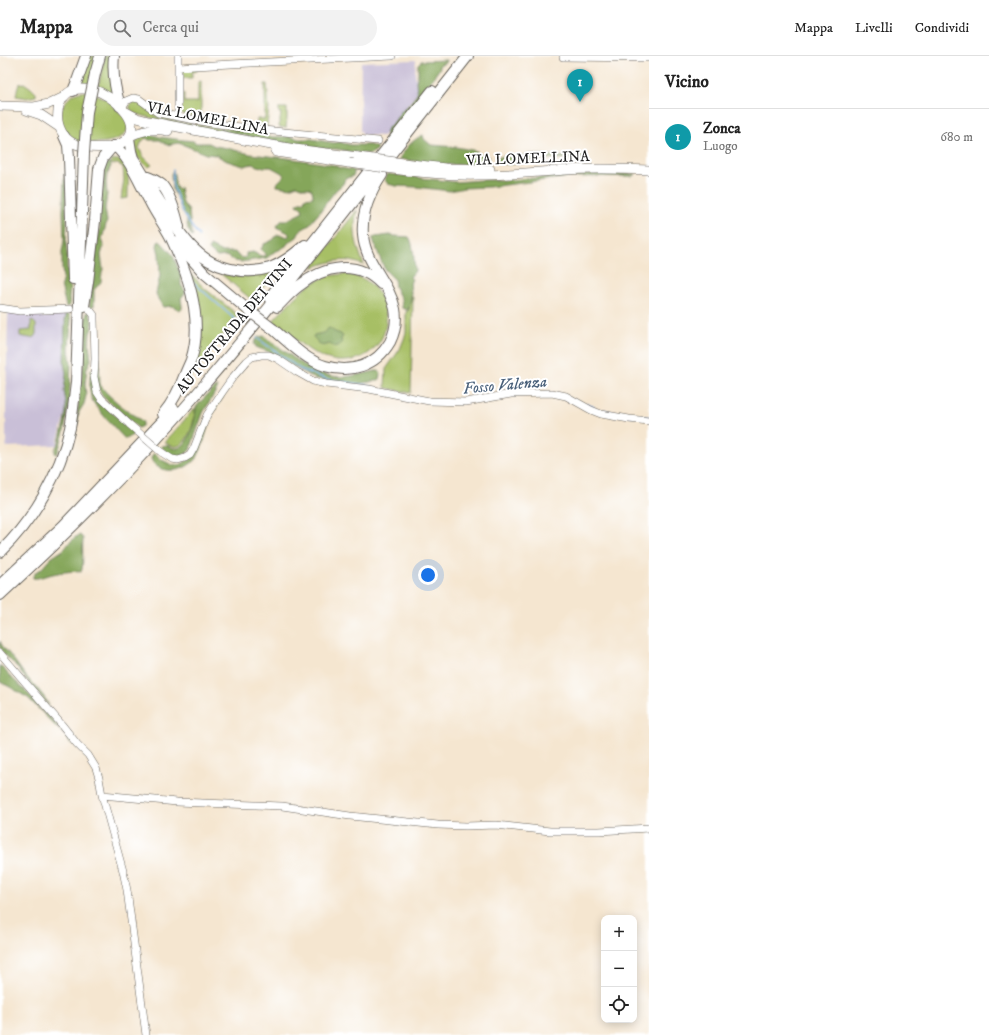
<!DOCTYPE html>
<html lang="it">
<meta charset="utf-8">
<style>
body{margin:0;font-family:"IM FELL DW Pica",serif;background:#f2f2f2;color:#222}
.controls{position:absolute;right:12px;bottom:12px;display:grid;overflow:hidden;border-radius:8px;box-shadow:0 2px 10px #0003}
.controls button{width:36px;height:36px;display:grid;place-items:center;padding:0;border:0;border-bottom:1px solid #e0e0e0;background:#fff;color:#222;font:20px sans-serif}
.you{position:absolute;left:428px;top:519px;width:14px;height:14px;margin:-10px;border:3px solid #fff;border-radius:50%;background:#1a73e8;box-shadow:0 0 0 6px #1a73e833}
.badge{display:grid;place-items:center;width:26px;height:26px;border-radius:50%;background:#d1495b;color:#fff;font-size:13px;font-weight:700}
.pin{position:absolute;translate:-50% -33px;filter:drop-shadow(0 1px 2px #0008)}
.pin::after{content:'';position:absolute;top:21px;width:14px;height:12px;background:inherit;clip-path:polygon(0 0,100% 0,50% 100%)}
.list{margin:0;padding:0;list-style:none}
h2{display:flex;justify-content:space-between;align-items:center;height:52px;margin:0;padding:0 16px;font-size:17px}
h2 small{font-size:13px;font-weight:400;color:#767676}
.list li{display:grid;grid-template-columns:26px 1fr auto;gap:12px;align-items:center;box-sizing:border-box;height:56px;padding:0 16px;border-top:1px solid #e0e0e0}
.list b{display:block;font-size:15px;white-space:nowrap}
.list p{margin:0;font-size:13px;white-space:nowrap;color:#767676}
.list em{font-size:13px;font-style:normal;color:#767676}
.icon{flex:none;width:22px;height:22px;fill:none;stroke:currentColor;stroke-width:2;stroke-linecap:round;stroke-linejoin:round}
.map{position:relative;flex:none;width:649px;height:979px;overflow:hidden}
header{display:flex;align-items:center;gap:24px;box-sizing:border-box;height:56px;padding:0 20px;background:#fff;border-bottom:1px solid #e0e0e0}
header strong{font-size:19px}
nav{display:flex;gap:22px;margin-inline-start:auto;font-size:14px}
.search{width:280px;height:36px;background:#f2f2f2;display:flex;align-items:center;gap:10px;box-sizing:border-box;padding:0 14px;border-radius:22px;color:#767676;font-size:15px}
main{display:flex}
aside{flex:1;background:#fff}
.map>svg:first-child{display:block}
.industrial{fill:#c9bfd7}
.green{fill:#a7bf65;stroke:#626e40}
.forest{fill:#85a65a;stroke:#50613b}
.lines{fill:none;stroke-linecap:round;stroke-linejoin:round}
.stream{stroke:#7eb0ea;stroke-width:1.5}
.minor-casing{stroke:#68635b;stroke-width:8}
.major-casing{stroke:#68635b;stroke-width:10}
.highway-casing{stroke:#68635b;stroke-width:12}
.minor{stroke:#fff;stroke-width:7}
.major{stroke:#fff;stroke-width:9}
.highway{stroke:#fff;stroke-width:10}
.minor-bridge-casing{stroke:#68635b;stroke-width:8;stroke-linecap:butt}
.major-bridge-casing{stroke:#68635b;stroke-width:10;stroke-linecap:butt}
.highway-bridge-casing{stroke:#68635b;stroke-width:12;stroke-linecap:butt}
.minor-bridge{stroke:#fff;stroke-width:7}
.major-bridge{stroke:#fff;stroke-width:9}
.highway-bridge{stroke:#fff;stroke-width:10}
.labels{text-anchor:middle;stroke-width:4;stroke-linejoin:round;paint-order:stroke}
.street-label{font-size:15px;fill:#1c1c1c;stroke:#fff}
.water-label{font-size:16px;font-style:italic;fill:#485f79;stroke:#fff}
</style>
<header>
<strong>Mappa</strong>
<div class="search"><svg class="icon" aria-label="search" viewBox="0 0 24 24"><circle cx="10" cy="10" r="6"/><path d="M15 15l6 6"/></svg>Cerca qui</div>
<nav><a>Mappa</a><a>Livelli</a><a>Condividi</a></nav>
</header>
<main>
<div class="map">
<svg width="649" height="979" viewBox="0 0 649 979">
<rect width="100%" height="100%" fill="#fff"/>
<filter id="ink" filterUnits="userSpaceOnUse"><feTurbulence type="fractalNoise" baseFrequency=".025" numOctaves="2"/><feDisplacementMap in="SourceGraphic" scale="8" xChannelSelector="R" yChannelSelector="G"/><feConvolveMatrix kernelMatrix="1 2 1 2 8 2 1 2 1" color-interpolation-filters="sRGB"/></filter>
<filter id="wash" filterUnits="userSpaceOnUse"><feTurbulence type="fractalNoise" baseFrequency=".012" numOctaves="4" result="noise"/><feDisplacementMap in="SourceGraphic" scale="16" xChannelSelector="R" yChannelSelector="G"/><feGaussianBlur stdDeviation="0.9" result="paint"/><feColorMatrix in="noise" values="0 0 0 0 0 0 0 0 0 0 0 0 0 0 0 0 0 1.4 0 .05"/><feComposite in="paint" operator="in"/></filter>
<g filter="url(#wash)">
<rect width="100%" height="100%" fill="#f5e6d0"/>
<!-- industrial -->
<path class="industrial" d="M 416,4 L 415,16 L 417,37 L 383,80 L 362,79 L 362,76 L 360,75 L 361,6 Z
M 8,256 L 66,256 L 67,350 L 57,388 L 56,389 L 7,391 L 6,390 L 6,351 Z"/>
<!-- green -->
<path class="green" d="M 88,0 L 97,0 L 89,31 L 82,31 L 79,25 Z
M 105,0 L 110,0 L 114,40 L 98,32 Z
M 181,13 L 198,13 L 197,15 L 192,16 L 192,22 L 183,22 L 182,25 L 180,25 Z
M 201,25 L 201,61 L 179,58 L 179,38 L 184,37 L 184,46 L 198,46 L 198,26 Z
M 24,27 L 31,32 L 36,37 L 36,40 L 27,42 L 16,40 L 17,34 L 19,28 Z
M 265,28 L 267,28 L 269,52 L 267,70 L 257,69 L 257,63 L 265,63 Z
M 87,35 C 93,38 101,40 107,43 C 111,46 114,51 118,54 C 120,57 124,60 126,63 C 133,78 118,84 106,86 C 97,87 84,88 76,84 C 59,75 56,53 70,41 C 75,36 81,36 87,35 Z
M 137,45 L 155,59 L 162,62 L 162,63 L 163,62 L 184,67 L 255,76 C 242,78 230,71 217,73 L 220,75 L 162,65 L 134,57 L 130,53 L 130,50 L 132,46 Z
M 279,52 L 287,52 L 287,63 L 286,72 L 279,71 L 281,57 L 279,57 Z
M 145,79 L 146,82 L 142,85 L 139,92 L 143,100 L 152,109 L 148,111 L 137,101 L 134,89 L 139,81 Z
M 113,104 C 134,101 127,129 128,142 L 121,143 L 124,123 L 123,111 L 118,108 L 112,108 L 110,105 Z
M 357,154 C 352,176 356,188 364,209 C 360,208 356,206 351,205 C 338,203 324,207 312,212 Z
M 280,212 L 252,244 L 221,218 L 235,220 L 250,220 Z
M 191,218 L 204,232 L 238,259 L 187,325 L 200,265 L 198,242 Z
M 344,218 C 349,219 354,219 359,221 C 369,225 376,232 381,241 C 400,280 365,316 325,302 C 309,297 287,276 273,265 C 289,247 304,228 328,220 C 333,219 339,219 344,218 Z
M 412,239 L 413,241 L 411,337 L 386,332 L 385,331 L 386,313 L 400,293 L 404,283 L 406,276 L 406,255 L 408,255 L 409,254 Z
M 31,264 L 36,268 L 36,278 L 34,281 L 30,282 L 20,280 L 20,275 L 31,274 Z
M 195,352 C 196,362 188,389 177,390 C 172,391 169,388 165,386 Z"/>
<!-- forest -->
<path class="forest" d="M 446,4 L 446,6 L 441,8 L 439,10 L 440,12 L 416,46 L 394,71 L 389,80 L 386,81 L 386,75 L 387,73 L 394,66 L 402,54 L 408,50 L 417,38 L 416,25 L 418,18 L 418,8 L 421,5 Z
M 220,73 L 229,73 L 246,77 L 258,76 L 272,81 L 289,80 L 299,83 L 312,83 L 334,87 L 339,86 L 351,89 L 370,89 L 376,91 L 377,94 L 370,98 L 351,96 L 337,93 L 324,93 L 300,90 L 229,77 L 217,74 Z
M 150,78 L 160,81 L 184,84 L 193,85 L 196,87 L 209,87 L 215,90 L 227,92 L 250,98 L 287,102 L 334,109 L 340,112 L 352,114 L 354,114 L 354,118 L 352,121 L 350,121 L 345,123 L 343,128 L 336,134 L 326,147 L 320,156 L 308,170 L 301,174 L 299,177 L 297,181 L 288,187 L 286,190 L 279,194 L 274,196 L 267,202 L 241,206 L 235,205 L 227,200 L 217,201 L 209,194 L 210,190 L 222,196 L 235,196 L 239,201 L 244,202 L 246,201 L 246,197 L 253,196 L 261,200 L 266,200 L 266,198 L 262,195 L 261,193 L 264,188 L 273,184 L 277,179 L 282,179 L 288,181 L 289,180 L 289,178 L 287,176 L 276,171 L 282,164 L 287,164 L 303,156 L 302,152 L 297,149 L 299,146 L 304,146 L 305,142 L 313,141 L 313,139 L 312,134 L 309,132 L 304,132 L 297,129 L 290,132 L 277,130 L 277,127 L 284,120 L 282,117 L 271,111 L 261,111 L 252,108 L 244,110 L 240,109 L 227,105 L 216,99 L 206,98 L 184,89 L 178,87 L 167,89 L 160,84 L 149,84 L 145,81 L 145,79 Z
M 423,79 L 424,83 L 431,89 L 456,91 L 477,95 L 478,98 L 490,101 L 487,105 L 482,108 L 445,109 L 399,103 C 405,93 412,84 423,79 Z
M 530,98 L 568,101 L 582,100 L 585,102 L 580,103 C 568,103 554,102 542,103 C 527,105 511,112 496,106 L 497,102 L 504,100 L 515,101 L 524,99 Z
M 109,106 L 111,110 L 107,118 L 106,127 L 107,138 L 105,153 L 107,165 L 102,183 L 104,189 L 101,199 L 103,213 L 102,217 L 101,226 L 94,234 L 94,250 L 90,252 L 89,251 L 98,181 L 100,172 L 100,157 L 102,143 L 101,139 L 103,133 L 104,110 Z
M 173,114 C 175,120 174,127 177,133 L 180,132 L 183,147 L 189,155 L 191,175 L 193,180 L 191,179 L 188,173 L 186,161 L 182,154 L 178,143 L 172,133 L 171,118 Z
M 604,117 L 636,118 L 632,120 L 570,121 L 489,131 L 464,132 L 450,135 L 416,131 L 396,130 L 388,128 L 384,123 L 388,118 L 456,126 L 481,124 L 508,124 Z
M 64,118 L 66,124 L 67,168 L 66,186 L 67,198 L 67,211 L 70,232 L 69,243 L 70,250 L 66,251 L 61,229 L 63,222 L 62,213 L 62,196 L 64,184 L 63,155 Z
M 390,179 C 396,181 403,180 409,181 C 414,188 414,206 415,215 L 410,221 L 412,223 C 409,228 411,231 411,237 C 411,242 410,249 408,254 L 402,252 L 401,243 L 395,231 L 394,223 L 385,214 L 380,202 L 373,183 L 373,181 L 375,181 Z
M 160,185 L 173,199 L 181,220 L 181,229 L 186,236 L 181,242 L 182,250 L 182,253 L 180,254 L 172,250 L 163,251 L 157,241 L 156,237 L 160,220 L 159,198 L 157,190 L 158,186 Z
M 87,256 L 90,257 L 92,265 L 92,272 L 90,277 L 89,288 L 91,304 L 87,312 L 85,328 L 86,340 L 84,348 L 79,356 L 77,370 L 76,368 L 82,316 L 84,308 L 84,296 L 85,289 L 86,275 L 85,267 Z
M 65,257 L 69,258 L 71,264 L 69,293 L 71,308 L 69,349 L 64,376 L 57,399 L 55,397 L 55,393 L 59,386 L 64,367 L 66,354 L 66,346 L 64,335 L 66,317 L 64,308 L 65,264 L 66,260 Z
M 329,272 C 332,273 332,274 335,276 C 338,277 340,277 343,280 L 341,283 L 342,287 C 337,291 335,292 330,288 C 317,292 321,288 313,281 L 314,279 L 323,277 Z
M 264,280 C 271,286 279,291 286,296 C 306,311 324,324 351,320 C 359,319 367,317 375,315 L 379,315 L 381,318 L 380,323 L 376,325 L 356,328 L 326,325 L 314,322 L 292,310 L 274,298 L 256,291 L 254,287 L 258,281 Z
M 97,300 L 99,301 L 100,328 C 106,340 131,357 142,365 L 143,366 L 142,370 L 138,372 L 102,340 L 98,331 L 96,320 Z
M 91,313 L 92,313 L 96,341 L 134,377 L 130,381 L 126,383 L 124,382 C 117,374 93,350 91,341 C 89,332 90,322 91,313 Z
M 217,331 L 217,333 L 203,357 L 190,394 C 179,405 171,401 161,391 L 162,390 L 167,389 C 168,389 172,392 173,392 C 189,396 196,362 196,351 L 202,344 L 214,332 Z
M 228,333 C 222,343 215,352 211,362 C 204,378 204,401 187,410 C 181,414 173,415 166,414 C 159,413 152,408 151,402 L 153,398 L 156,398 L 160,403 L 172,409 L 180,409 L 191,402 L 210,356 Z
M 80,479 L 83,482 L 83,485 C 82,493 84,511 81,516 C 75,514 55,517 49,519 C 43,520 39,523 33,522 L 33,520 L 35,517 L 42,512 L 51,502 L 63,494 L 74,482 Z
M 0,585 C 2,591 7,595 11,600 C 18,609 24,619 32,627 C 37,632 47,643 49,650 L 21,617 L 19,613 L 2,596 L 0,593 Z
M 0,609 L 11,621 L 29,638 L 40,653 L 53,664 L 61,675 L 72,687 L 70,687 L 68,683 L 28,642 L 10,631 L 0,626 Z"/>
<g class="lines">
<!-- stream -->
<path class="stream" d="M 173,114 L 172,127 L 181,152 L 187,164 L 199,180
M 193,226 L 239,267
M 257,282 L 300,313 L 326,323 L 371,330
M 587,348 L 594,351
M 604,354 L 618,358
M 626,359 L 649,361"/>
</g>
</g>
<g filter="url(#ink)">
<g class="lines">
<defs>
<path id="minor" d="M 563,1 L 649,2
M 178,11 L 178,0
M 122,52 L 126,45 L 133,42 L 139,43 L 158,57 L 211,67 L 263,74 L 378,85
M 178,61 L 178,11 L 231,8 L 392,0
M 0,252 L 20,255 L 70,253
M 90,254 L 94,259 L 94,263 L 95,303 L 94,321 L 97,336 L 101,342 L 130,369
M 161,396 L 172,403 L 178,404 L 185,402 L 190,399 L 194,392 L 207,359 L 221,338 L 233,321 L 247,305 L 252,301 L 261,299 L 269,299 L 278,303 L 297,316 L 313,325 L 326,328 L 369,333 L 429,345 L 466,346 L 511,338 L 552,337 L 566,340 L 591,354 L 601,358 L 629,363 L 649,365
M 0,597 L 62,669 L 77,688 L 88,699 L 96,712 L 99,722 L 102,739 L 123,815 L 127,834 L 146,979
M 102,739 L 177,746 L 282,750 L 350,760 L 438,769 L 466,770 L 496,769 L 550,775 L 599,775 L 649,772"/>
<path id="major" d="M 82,33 C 89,33 95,34 100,36 C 110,41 120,49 126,57 C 139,75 128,88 109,91 C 97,92 83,92 73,87 C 53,77 52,43 73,34 C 76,33 80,33 82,33 Z
M 0,50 L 34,51 L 49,48 L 64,41
M 26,54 L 41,59 L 59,71
M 126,56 L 137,62 L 148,65 L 254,86 L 295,93 L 358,101
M 130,80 C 143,74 154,72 168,75
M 276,96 L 349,107
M 411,108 L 445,112 L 490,113
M 408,115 C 431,117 455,120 478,119 C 508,119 537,116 567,114 C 594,112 622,113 649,114"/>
<path id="highway" d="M 114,0 C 112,17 115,33 120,50
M 95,18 L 100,0
M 73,35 L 77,25 L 86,0
M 64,80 L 68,89 L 69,102 L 73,223
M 129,82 L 131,95 L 133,102 C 142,116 150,130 159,144 C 169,161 180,179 194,193 C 212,212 244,220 270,212 C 283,207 294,198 305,189
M 115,90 C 131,104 139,127 150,146 C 156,158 164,169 170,180 C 173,186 176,193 179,200 C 192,231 202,271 191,304 C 189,309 187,313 185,318 C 180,332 173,346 163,358
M 145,120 C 151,122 157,125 162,129 C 171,140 176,158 179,171
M 175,185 L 188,199 L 204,217 L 248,254
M 269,242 L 432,35
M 84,250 L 88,226 L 95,165 L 99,113 L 103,102 L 113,90
M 277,251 C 284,244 291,236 299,230 C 324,210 357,203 381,228
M 273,273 C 288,286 306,304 325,310 C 351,318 376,310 390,286 C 395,276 397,264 395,253 C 390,227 365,207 363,179 C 361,157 370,137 382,119
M 0,496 C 34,463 60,418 70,372 C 73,357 74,342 76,327 C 77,299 78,272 79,245 C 81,196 82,146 84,97
M 0,529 L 63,470 L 174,353
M 0,539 C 72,473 142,403 205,328 C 296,222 381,110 468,0"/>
</defs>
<!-- minor casing -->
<use href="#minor" class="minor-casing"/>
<!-- major casing -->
<use href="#major" class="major-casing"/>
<!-- highway casing -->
<use href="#highway" class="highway-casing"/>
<!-- minor -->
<use href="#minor" class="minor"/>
<!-- major -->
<use href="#major" class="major"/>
<!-- highway -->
<use href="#highway" class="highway"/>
<defs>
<path id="minor-bridge" d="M 130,369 L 161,396"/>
<path id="major-bridge" d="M 358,101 L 411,108
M 349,107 L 408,115"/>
<path id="highway-bridge" d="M 84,97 L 87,56 L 95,18
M 248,254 L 273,273"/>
</defs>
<!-- minor-bridge casing -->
<use href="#minor-bridge" class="minor-bridge-casing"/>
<!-- major-bridge casing -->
<use href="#major-bridge" class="major-bridge-casing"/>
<!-- highway-bridge casing -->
<use href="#highway-bridge" class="highway-bridge-casing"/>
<!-- minor-bridge -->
<use href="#minor-bridge" class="minor-bridge"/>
<!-- major-bridge -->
<use href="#major-bridge" class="major-bridge"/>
<!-- highway-bridge -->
<use href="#highway-bridge" class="highway-bridge"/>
</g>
</g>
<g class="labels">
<!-- street labels -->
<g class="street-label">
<text transform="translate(208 62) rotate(11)" y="5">VIA LOMELLINA</text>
<text transform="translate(528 102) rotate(-2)" y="5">VIA LOMELLINA</text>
<text transform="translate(234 270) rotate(-50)" y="5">AUTOSTRADA DEI VINI</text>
</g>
<!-- water labels -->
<g class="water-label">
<text transform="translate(505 328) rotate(-5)" y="6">Fosso Valenza</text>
</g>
</g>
</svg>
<div class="controls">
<button>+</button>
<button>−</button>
<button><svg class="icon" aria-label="locate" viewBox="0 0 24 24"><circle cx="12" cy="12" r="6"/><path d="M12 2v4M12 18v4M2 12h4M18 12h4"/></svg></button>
</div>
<div class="you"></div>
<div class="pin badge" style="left:580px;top:46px;background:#0f9aa8">1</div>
</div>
<aside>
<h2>Vicino<small></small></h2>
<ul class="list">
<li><span class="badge" style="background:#0f9aa8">1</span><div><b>Zonca</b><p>Luogo</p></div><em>680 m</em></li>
</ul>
</aside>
</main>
